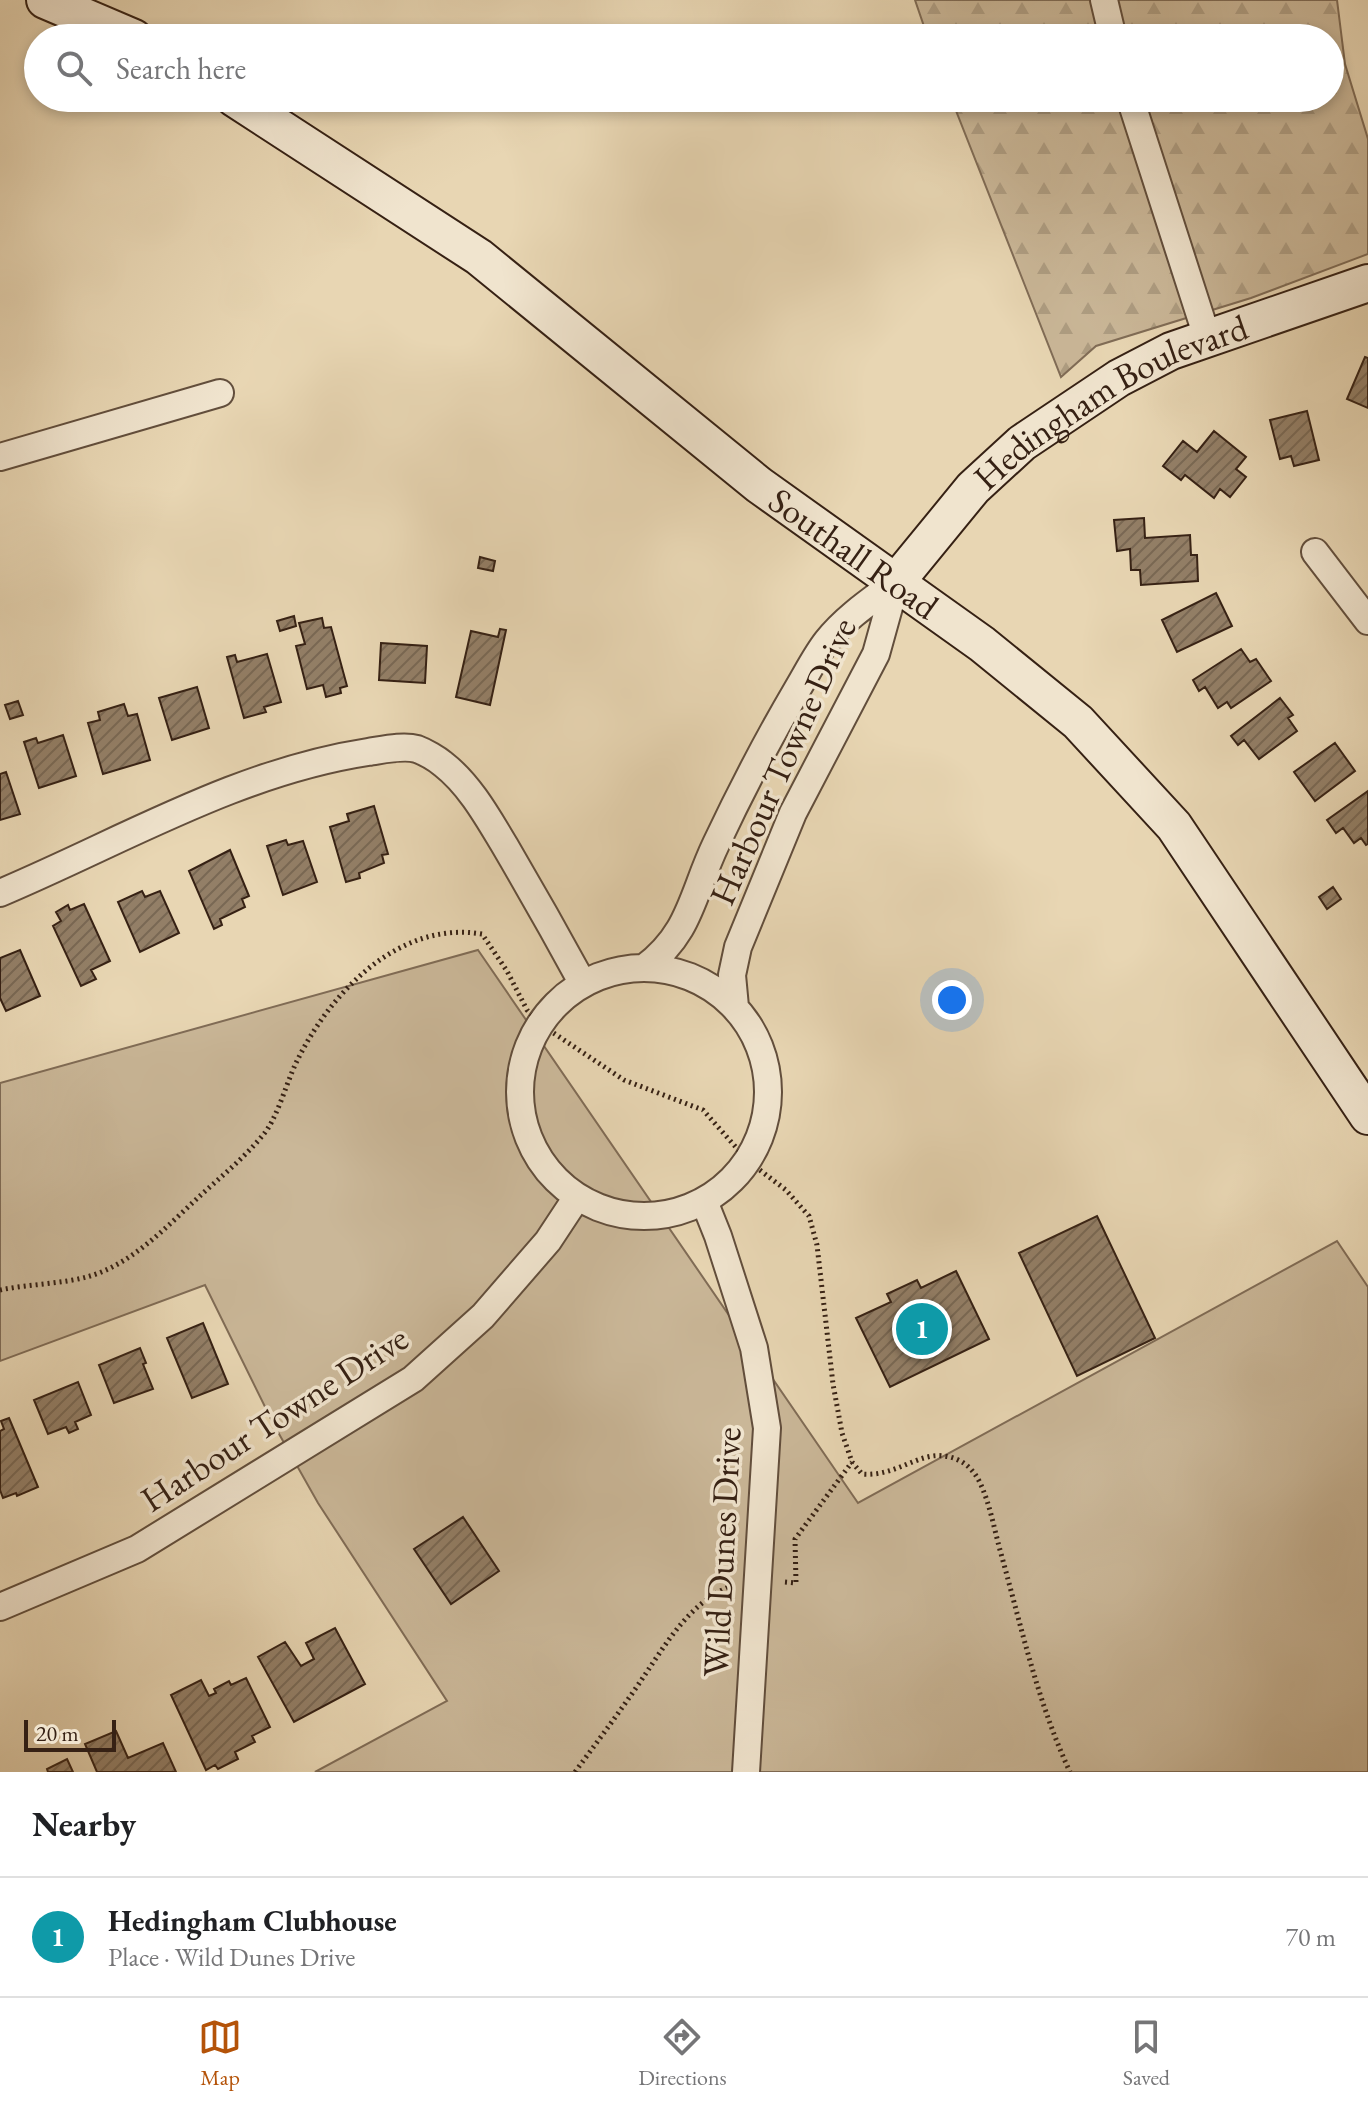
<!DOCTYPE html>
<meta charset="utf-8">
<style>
body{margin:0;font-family:"EB Garamond",serif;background:#f2f2f2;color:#202124}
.scale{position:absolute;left:24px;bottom:20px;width:92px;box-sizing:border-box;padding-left:8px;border:4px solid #362114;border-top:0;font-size:22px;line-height:28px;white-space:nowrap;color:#362114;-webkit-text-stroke:6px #f0e4ce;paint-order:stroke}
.you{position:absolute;left:952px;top:1000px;width:28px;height:28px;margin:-20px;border:6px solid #fff;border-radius:50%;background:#1a73e8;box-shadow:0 0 0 12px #1a73e833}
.badge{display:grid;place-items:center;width:52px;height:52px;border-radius:50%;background:#b45309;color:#fff;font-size:26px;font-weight:700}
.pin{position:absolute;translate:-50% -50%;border:4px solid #fff;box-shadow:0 2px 8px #0006}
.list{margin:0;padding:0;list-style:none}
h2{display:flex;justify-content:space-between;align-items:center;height:104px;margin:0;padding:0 32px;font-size:34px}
h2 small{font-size:26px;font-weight:400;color:#757577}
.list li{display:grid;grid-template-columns:52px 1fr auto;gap:24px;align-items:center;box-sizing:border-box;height:120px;padding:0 32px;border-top:2px solid #e0e0e0}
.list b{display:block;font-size:30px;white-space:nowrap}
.list p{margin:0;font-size:26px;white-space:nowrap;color:#757577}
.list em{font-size:26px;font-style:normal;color:#757577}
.icon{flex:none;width:44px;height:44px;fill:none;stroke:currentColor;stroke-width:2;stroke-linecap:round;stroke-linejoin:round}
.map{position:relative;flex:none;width:1368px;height:1772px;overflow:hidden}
.search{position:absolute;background:#fff;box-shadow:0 4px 12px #0003;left:24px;right:24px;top:24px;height:88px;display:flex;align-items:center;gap:20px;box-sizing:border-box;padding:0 28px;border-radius:44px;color:#757577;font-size:30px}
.sheet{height:224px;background:#fff}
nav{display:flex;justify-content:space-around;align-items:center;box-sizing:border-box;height:112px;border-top:2px solid #e0e0e0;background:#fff;font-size:22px;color:#757577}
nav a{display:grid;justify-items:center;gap:4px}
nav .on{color:#b45309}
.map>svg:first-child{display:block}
.grass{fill:#cab798;stroke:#806c56;stroke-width:2}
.forest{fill:url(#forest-firs);stroke:#806c56;stroke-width:2}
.building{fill:url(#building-hatch);stroke:#362114;stroke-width:2}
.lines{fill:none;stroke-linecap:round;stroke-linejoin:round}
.street-casing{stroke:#624e3c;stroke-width:30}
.secondary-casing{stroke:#362114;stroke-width:40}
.path{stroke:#362114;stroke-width:5;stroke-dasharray:2 4;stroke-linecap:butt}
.street{stroke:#f0e4ce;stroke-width:26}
.secondary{stroke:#f0e4ce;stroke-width:36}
.labels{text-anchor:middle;stroke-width:7;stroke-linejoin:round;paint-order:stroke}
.street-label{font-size:36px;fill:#362114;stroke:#f0e4ce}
</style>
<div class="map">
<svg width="1368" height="1772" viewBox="0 0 1368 1772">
<defs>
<pattern id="forest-firs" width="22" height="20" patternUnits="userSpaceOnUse" patternTransform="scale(2)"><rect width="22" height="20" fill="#cab798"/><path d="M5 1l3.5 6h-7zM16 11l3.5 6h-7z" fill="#ae9d82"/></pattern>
<pattern id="building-hatch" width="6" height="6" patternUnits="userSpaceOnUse" patternTransform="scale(2)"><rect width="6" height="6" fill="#937f67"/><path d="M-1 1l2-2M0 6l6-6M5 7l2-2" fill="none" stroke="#796854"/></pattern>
</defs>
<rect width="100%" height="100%" fill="#e8d6b3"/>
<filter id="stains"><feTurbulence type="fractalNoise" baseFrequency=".0025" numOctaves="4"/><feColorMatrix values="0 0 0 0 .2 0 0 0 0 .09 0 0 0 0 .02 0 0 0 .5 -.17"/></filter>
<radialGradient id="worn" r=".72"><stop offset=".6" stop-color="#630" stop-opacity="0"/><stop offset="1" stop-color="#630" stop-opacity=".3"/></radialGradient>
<!-- grass -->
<path class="grass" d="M 478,950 L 858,1503 L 1337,1241 L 1368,1287 L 1368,1772 L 315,1772 L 447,1701 L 318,1503 L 274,1425 L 205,1285 L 0,1361 L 0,1083 Z"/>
<!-- forest -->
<path class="forest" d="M 915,0 L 1337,0 L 1345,64 L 1368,139 L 1368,254 L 1251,298 L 1096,346 L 1061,377 L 951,98 L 1330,98 L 1330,38 L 928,38 Z"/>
<!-- building -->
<path class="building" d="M 1365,357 L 1368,358 L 1368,408 L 1347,399 Z
M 1307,411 L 1319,460 L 1294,466 L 1291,456 L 1280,459 L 1270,420 Z
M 1214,431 L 1246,457 L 1236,469 L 1246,477 L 1230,497 L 1220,489 L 1214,498 L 1185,475 L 1181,480 L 1163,466 L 1183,441 L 1197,452 Z
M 1144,518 L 1145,538 L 1190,535 L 1191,555 L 1197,555 L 1198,581 L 1141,585 L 1140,570 L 1131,570 L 1130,549 L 1117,551 L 1114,520 Z
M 480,557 L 495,561 L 493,571 L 478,568 Z
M 1216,593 L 1232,626 L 1177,652 L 1162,620 Z
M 294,616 L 296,626 L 280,631 L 277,621 Z
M 322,618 L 324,628 L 331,627 L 347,686 L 340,688 L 341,693 L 326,697 L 323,685 L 307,689 L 296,646 L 305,644 L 299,623 Z
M 500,629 L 506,630 L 490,705 L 456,697 L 471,631 L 498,637 Z
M 381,643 L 427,646 L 425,683 L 379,680 Z
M 1241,649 L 1250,662 L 1256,659 L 1271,681 L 1231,708 L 1227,702 L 1218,708 L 1205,687 L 1199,691 L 1193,680 Z
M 267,654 L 281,702 L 264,707 L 266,712 L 244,718 L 227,657 L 235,655 L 237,662 Z
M 197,687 L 209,728 L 172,740 L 159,698 Z
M 1280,698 L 1293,715 L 1288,718 L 1297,731 L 1259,759 L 1244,740 L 1238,745 L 1231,736 Z
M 18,701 L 23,715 L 10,719 L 5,705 Z
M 124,704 L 128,716 L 137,714 L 150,760 L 103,774 L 88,723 L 100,720 L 98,712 Z
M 63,735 L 76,776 L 39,788 L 24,742 L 36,738 L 38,743 Z
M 1335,743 L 1355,771 L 1315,801 L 1294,772 Z
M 6,772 L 20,814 L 0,820 L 0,774 Z
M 1368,791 L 1368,844 L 1366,845 L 1361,838 L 1354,843 L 1343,828 L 1336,833 L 1327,820 Z
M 374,806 L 388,854 L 382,855 L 384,863 L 359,873 L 360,878 L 346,882 L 330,827 L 349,821 L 347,814 Z
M 286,840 L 288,845 L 303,841 L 317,882 L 283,895 L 267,846 Z
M 230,850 L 249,896 L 242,899 L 245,907 L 220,919 L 222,925 L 214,929 L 189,871 Z
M 1333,887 L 1341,899 L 1327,909 L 1319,897 Z
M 142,891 L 145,897 L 160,891 L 179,933 L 140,952 L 118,902 Z
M 84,904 L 110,961 L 91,970 L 96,979 L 81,986 L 53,926 L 61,921 L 56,912 L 68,905 L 70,910 Z
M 20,950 L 40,996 L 6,1011 L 0,998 L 0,958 Z
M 1097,1216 L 1155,1338 L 1077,1376 L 1019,1253 Z
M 956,1271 L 989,1339 L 890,1387 L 856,1318 L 891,1302 L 887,1294 L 917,1280 L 921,1288 Z
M 203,1323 L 228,1384 L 192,1398 L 167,1338 Z
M 140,1348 L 146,1363 L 143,1364 L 153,1389 L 114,1403 L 99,1365 Z
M 78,1382 L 91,1415 L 75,1422 L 78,1429 L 69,1433 L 66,1427 L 48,1434 L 34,1400 Z
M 9,1418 L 38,1487 L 17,1496 L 16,1493 L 3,1498 L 0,1490 L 0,1431 L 4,1429 L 1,1421 Z
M 463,1517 L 499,1571 L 451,1604 L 414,1549 Z
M 335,1628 L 365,1684 L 294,1722 L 258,1657 L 285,1642 L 301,1666 L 314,1659 L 306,1643 Z
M 246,1678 L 270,1727 L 252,1736 L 255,1742 L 235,1752 L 238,1759 L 218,1769 L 215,1765 L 206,1770 L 171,1695 L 201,1680 L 209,1696 L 216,1693 L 214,1689 L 229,1681 L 231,1685 Z
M 116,1731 L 128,1758 L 163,1743 L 176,1772 L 97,1772 L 85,1744 Z
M 67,1759 L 73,1772 L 48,1772 L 47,1769 Z"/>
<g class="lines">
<defs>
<path id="street" d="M 1104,0 L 1113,38
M 1130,98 L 1207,337
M 0,457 L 220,393
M 1315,552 L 1368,621
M 0,893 C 121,842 237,772 368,752 C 382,750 403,745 417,749 C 425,752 437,759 443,764 C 470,785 488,818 505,846 C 532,892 558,938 583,984
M 644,968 C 691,933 692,894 716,844 C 741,791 768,739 798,688 C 807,673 816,655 827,641 C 846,617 872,600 896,582
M520 1092a124 124 0 1 1 248 0a124 124 0 1 1-248 0Z
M 735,1007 L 732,975 L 738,947 L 793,813 L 876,654 L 896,582
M 704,1201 L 718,1236 L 754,1348 L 767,1428 L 746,1772
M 0,1607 L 137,1549 L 413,1379 L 483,1316 L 548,1241 L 577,1197"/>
<g id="secondary">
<path d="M 45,0 L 134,38"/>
<path id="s1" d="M 234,98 L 479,257 L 759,485 L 982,644 L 1078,722 L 1174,826 L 1368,1116"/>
<path id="s2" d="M 896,582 L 973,488 L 1022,443 L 1119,378 L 1171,351 L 1368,283"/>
</g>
</defs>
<!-- street casing -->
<use href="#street" class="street-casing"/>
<!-- secondary casing -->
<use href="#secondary" class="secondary-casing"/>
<!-- path -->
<path class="path" d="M 0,1290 C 29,1284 63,1284 90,1276 C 134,1263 169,1224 202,1194 C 223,1175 245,1157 263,1135 C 277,1119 286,1084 296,1063 C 329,994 398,920 482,934 L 507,971 L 527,1010 L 540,1024 L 624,1080 L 703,1110 L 748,1161 L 786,1190 L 809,1216 L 817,1245 L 833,1384 L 842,1433 L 852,1462 L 862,1474 C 895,1477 919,1452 944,1456 C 962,1458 974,1469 981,1485 C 990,1505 994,1528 1000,1550 C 1021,1625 1037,1701 1070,1772
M 785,1582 L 796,1583 L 795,1539 L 852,1462
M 575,1772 C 597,1742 619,1713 640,1682 C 665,1646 688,1603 731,1586"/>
<!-- street -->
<use href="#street" class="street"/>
<!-- secondary -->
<use href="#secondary" class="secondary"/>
</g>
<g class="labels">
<!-- street labels -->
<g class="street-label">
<text dy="13" stroke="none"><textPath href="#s2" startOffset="286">Hedingham Boulevard</textPath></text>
<text dy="13" stroke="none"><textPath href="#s1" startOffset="770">Southall Road</textPath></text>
<text transform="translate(782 761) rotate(-66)" y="13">Harbour Towne Drive</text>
<text transform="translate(274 1418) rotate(-33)" y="13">Harbour Towne Drive</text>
<text transform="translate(721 1552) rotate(-87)" y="13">Wild Dunes Drive</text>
</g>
</g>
<rect width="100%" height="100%" filter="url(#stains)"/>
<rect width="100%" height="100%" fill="url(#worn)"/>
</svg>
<div class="scale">20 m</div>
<div class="you"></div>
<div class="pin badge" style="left:922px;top:1329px;background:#0f9aa8">1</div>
<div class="search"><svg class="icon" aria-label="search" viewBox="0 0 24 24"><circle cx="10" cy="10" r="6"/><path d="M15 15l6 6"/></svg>Search here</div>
</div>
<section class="sheet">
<h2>Nearby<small></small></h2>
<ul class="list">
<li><span class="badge" style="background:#0f9aa8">1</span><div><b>Hedingham Clubhouse</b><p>Place · Wild Dunes Drive</p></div><em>70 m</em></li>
</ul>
</section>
<nav>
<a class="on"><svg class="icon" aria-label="map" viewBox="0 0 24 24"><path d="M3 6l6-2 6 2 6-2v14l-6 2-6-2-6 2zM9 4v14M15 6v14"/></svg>Map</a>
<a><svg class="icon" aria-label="directions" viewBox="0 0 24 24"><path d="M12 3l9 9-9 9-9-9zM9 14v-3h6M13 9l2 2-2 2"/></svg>Directions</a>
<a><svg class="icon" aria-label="saved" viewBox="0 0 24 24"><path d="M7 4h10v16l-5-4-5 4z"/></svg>Saved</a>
</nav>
